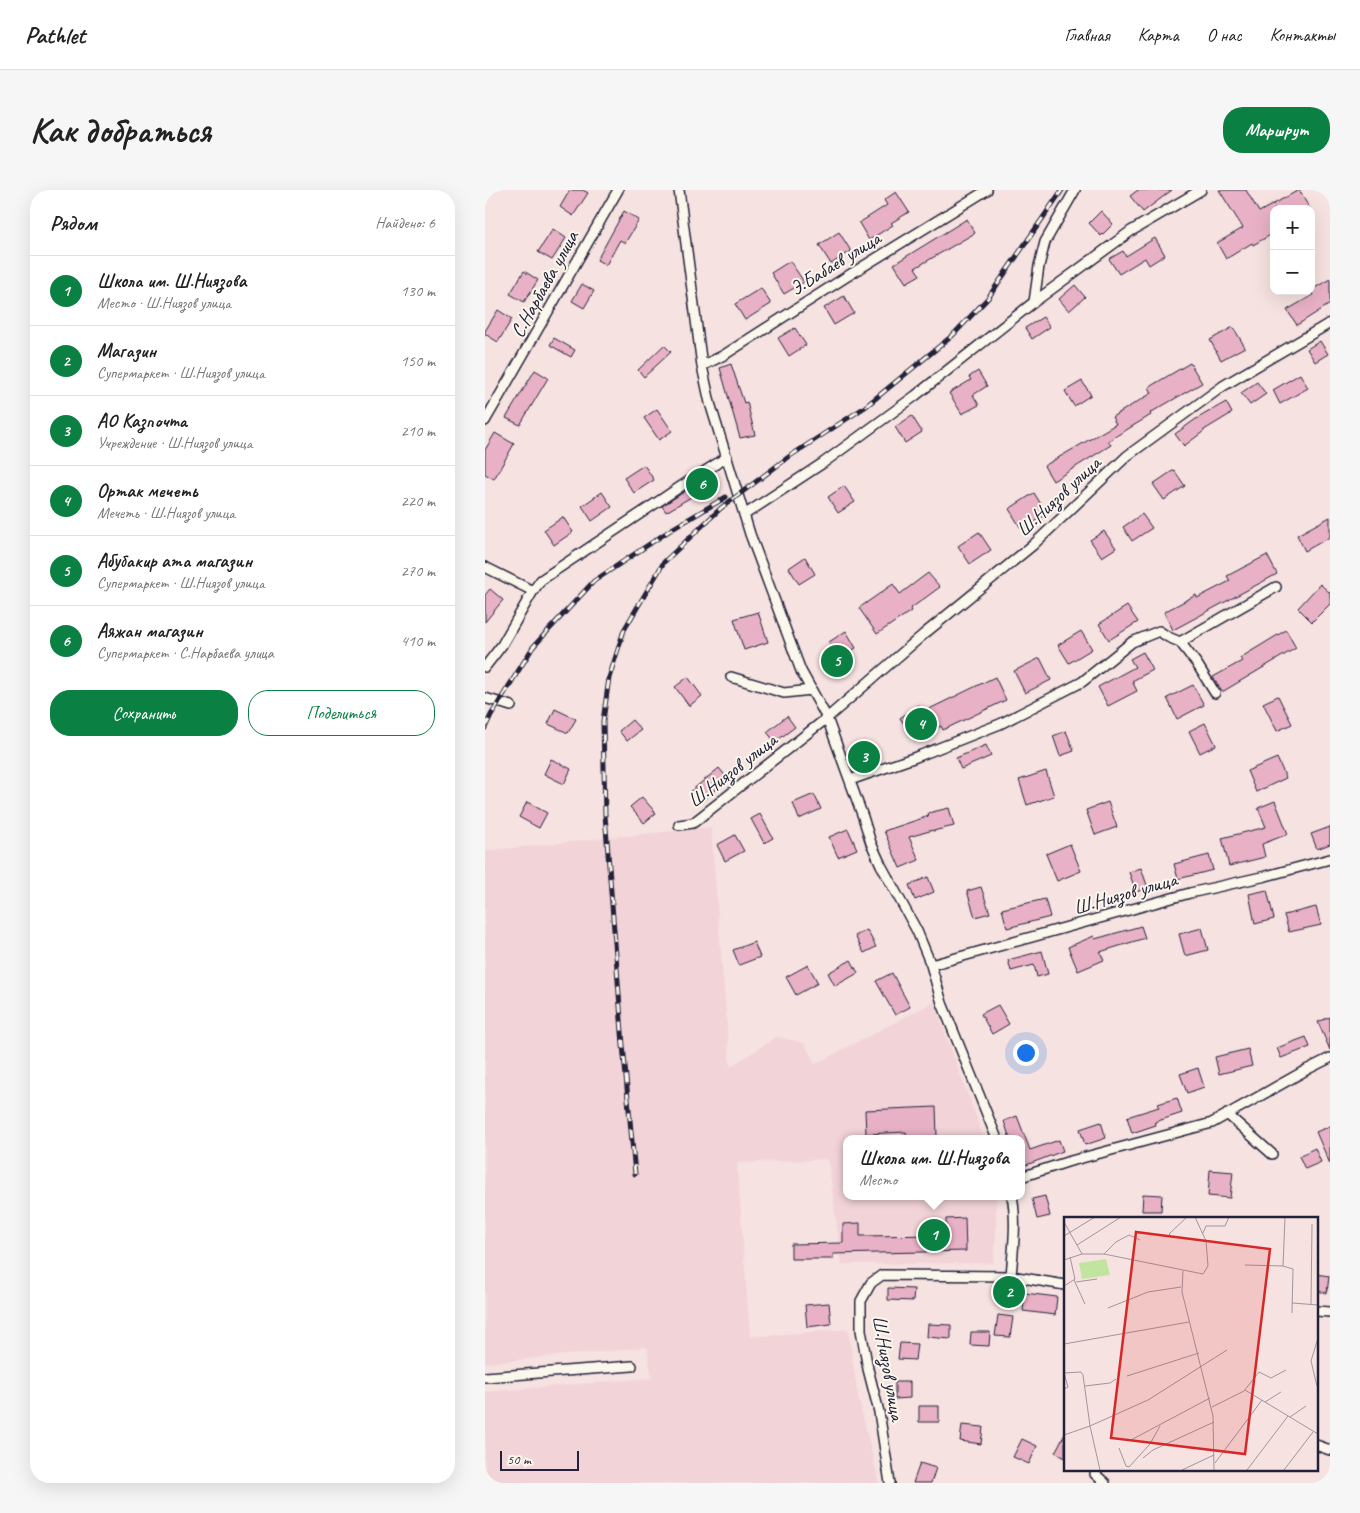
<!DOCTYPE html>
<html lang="ru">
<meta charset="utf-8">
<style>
body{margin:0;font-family:Caveat,sans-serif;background:#f6f6f6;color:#222}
.controls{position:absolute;right:15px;top:15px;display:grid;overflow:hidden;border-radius:10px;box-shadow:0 5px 20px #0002}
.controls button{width:45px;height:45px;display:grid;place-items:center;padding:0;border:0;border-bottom:1px solid #e0e0e0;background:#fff;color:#222;font:25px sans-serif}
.scale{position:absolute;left:15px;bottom:12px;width:79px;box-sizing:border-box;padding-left:5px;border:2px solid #22223b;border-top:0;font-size:14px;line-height:18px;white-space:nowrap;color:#22223b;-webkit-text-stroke:4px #fbf7ec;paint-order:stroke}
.you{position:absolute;left:540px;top:862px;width:18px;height:18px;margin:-12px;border:4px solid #fff;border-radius:50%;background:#1a73e8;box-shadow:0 0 0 8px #1a73e833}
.badge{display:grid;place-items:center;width:32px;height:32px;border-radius:50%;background:#0b8043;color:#fff;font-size:16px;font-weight:700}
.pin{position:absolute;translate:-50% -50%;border:2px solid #fff;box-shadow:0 1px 5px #0006}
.popup{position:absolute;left:358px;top:945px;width:182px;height:65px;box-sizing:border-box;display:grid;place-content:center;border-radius:10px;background:#fff;filter:drop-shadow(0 1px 4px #0005);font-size:16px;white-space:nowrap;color:#767676}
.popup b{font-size:19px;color:#222}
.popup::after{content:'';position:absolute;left:50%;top:100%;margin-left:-10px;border:10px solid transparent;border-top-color:#fff}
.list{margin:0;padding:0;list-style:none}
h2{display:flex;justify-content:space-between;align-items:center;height:65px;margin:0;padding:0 20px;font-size:21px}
h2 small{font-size:16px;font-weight:400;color:#767676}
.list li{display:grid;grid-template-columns:32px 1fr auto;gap:15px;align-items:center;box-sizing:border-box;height:70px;padding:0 20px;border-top:1px solid #e0e0e0}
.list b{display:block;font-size:19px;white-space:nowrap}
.list p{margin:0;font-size:16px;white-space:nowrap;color:#767676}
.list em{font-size:16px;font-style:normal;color:#767676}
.actions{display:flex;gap:10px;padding:15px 20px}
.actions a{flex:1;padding:11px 0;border:1px solid #0b8043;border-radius:20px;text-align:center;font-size:18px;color:#0b8043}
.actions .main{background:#0b8043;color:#fff}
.map{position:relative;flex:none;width:845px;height:1293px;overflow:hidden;border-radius:20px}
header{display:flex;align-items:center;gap:30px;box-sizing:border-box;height:70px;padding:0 25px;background:#fff;border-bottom:1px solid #e0e0e0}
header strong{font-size:24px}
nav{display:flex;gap:28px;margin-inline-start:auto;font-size:18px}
.intro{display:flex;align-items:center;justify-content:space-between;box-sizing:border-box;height:120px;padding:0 30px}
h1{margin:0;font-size:35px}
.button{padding:12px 22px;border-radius:20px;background:#0b8043;color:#fff;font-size:18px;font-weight:700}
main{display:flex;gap:30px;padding:0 30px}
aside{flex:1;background:#fff;border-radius:20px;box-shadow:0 5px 20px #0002}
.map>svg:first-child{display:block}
.built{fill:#f2d3d8}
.building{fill:#e9b1c5;stroke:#22223b}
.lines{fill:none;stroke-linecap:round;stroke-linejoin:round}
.street-casing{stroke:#22223b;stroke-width:12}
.street{stroke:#fbf7ec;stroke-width:9}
.rail-casing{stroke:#22223b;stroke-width:5}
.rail{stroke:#fbf7ec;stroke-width:3;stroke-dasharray:9;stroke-linecap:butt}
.labels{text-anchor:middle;stroke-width:4;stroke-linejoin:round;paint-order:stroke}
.street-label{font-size:20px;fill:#22223b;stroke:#fbf7ec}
.inset-road{fill:none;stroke:#a1959e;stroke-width:1}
.view{fill:#d62828;fill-opacity:0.15;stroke:#d62828;stroke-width:2.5}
.inset-edge{fill:none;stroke:#22223b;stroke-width:2.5}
</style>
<header>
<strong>Pathlet</strong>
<nav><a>Главная</a><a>Карта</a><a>О нас</a><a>Контакты</a></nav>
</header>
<div class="intro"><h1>Как добраться</h1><a class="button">Маршрут</a></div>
<main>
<aside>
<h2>Рядом<small>Найдено: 6</small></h2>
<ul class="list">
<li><span class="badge">1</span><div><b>Школа им. Ш.Ниязова</b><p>Место · Ш.Ниязов улица</p></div><em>130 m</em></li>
<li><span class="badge">2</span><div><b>Магазин</b><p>Супермаркет · Ш.Ниязов улица</p></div><em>150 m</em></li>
<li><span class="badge">3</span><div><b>АО Казпочта</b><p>Учреждение · Ш.Ниязов улица</p></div><em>210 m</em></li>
<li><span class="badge">4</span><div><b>Ортак мечеть</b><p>Мечеть · Ш.Ниязов улица</p></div><em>220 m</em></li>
<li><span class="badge">5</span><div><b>Абубакир ата магазин</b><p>Супермаркет · Ш.Ниязов улица</p></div><em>270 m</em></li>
<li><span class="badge">6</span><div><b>Аяжан магазин</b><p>Супермаркет · С.Нарбаева улица</p></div><em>410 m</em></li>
</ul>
<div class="actions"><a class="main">Сохранить</a><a>Поделиться</a></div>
</aside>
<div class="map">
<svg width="845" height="1293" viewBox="0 0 845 1293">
<rect width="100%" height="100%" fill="#f6e2e0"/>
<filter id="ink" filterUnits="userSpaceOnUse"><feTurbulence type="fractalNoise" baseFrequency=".02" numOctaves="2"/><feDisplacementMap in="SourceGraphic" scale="10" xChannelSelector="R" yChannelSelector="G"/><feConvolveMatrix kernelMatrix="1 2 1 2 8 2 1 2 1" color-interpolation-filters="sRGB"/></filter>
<g filter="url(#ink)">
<!-- built -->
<path class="built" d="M 226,637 L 245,877 L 292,847 L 319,853 L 330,874 L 449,812 L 499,949 L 362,949 L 362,1006 L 511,1006 L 511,1044 L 508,1073 L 357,1074 L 343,969 L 252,973 L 265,1147 L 363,1139 L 373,1207 L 394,1293 L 0,1293 L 0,1202 L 167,1188 L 162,1157 L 0,1173 L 0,661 Z"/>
<!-- building -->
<path class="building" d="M 85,0 L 98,0 L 103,3 L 88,26 L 75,17 Z
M 653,0 L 687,0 L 658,22 L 645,6 Z
M 734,0 L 761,0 L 774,22 L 814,0 L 825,19 L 789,19 L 789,43 L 768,55 L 767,53 L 741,69 L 732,53 L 758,38 Z
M 411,2 L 424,22 L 406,33 L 408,35 L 384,50 L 374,33 L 402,15 L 399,10 Z
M 139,21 L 154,30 L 140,53 L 135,50 L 121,75 L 112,70 Z
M 616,21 L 628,34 L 616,46 L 604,33 Z
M 482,29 L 490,43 L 430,78 L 435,85 L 421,93 L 409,74 Z
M 68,39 L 81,48 L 67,70 L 53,62 Z
M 354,42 L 366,61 L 346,74 L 334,55 Z
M 670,48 L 680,65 L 664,75 L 660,68 L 634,84 L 624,69 L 638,61 L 641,66 Z
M 305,71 L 319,92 L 299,104 L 286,83 Z
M 39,81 L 53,90 L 39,112 L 25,104 Z
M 845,89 L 845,114 L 812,135 L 802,120 L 828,105 L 826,100 Z
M 97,94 L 109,101 L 99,118 L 87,111 Z
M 590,95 L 600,107 L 584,121 L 574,109 Z
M 276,98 L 286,114 L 260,130 L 250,114 Z
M 359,106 L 369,123 L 349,135 L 339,118 Z
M 13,120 L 27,129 L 13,152 L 0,144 L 0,141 Z
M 558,127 L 565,137 L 547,149 L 540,138 Z
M 748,137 L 760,157 L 736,170 L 725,150 Z
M 310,138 L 321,155 L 304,166 L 293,148 Z
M 69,148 L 90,160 L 86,167 L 65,155 Z
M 835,151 L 843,164 L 830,172 L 822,159 Z
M 179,155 L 186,162 L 159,187 L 153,180 Z
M 705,173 L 717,193 L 665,223 L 666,225 L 623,251 L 626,255 L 568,291 L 559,276 L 631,234 L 627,227 L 667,203 L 664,197 Z
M 246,174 L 259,213 L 262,212 L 270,245 L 255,248 L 235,178 Z
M 50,180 L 63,188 L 35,235 L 21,228 Z
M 493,181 L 502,196 L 488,205 L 494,215 L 477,224 L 464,203 L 486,190 L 484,187 Z
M 815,184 L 823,198 L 795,214 L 788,200 Z
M 597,191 L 606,205 L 589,216 L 580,201 Z
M 772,192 L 781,204 L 765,215 L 756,203 Z
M 741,212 L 747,223 L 719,240 L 719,241 L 699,256 L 690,244 L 711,229 Z
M 172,219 L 187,241 L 174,250 L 159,228 Z
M 427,226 L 437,242 L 420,253 L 410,237 Z
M 10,243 L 29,254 L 9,289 L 0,284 L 0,260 Z
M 159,275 L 169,290 L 149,303 L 139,288 Z
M 689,280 L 700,296 L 679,310 L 668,294 Z
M 218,290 L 223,297 L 181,322 L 177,316 Z
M 359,296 L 370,312 L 353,323 L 343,307 Z
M 117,302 L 127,317 L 107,331 L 97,316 Z
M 549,303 L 562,324 L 537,340 L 524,319 Z
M 657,324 L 667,338 L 647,351 L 638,337 Z
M 78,327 L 88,342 L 69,355 L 59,340 Z
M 845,327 L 845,347 L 820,361 L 812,345 Z
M 619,341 L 631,358 L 617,367 L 605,350 Z
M 494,342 L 506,360 L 485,374 L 473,356 Z
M 782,365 L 792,384 L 688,440 L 679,422 L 711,405 L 712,408 L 745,391 L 742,386 Z
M 320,367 L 330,384 L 314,394 L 304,378 Z
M 443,383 L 455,397 L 425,419 L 426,421 L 392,444 L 374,418 L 408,394 L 415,404 Z
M 835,394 L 845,403 L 845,414 L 827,432 L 813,418 Z
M 5,399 L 18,410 L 0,432 L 0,405 Z
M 642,416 L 653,432 L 624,450 L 614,434 Z
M 273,422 L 283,452 L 259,460 L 249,429 Z
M 801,440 L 811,458 L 737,502 L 728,487 L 757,471 L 755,468 Z
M 361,441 L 371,458 L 354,468 L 344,452 Z
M 596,441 L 607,459 L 584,473 L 573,455 Z
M 658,462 L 668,480 L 647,491 L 652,501 L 623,516 L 613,497 L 650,477 L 645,469 Z
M 555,468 L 566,490 L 540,503 L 529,481 Z
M 203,487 L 217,506 L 204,516 L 190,497 Z
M 510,487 L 521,510 L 458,540 L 456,536 L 431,552 L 415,528 L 434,515 L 438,522 Z
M 708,495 L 719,515 L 692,529 L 682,508 Z
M 793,506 L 807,534 L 792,541 L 778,513 Z
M 70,519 L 91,529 L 83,543 L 63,534 Z
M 302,526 L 310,537 L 290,552 L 282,542 Z
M 147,530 L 156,540 L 142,551 L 134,541 Z
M 720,533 L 731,555 L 715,563 L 704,541 Z
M 581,541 L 589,561 L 575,566 L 568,546 Z
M 501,555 L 506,566 L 476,579 L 471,568 Z
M 792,568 L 801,588 L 771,602 L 762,581 Z
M 66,569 L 86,579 L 79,594 L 59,584 Z
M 234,578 L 243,589 L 216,612 L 206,601 Z
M 561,581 L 569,606 L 542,615 L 534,590 Z
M 329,604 L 336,619 L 314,629 L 308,613 Z
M 157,607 L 171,623 L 159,633 L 145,617 Z
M 790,611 L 803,644 L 777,654 L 780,667 L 744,676 L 737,648 L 781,637 L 773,618 Z
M 42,612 L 62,623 L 54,638 L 34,627 Z
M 623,612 L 632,637 L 610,645 L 601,620 Z
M 464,618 L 469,636 L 448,641 L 448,640 L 424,647 L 434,670 L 415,678 L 399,641 L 444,626 L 443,623 Z
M 275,624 L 288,648 L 279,653 L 266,629 Z
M 845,637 L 845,654 L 832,659 L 826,644 Z
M 363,639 L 372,659 L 353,667 L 344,647 Z
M 250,645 L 259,661 L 240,671 L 232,655 Z
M 585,654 L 596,681 L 572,691 L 561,664 Z
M 724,665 L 728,680 L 693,689 L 689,674 Z
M 656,678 L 663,698 L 651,702 L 644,682 Z
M 443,687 L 449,702 L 430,710 L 424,695 Z
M 496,697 L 505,723 L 490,727 L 482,701 Z
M 782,700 L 789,729 L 770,734 L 764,704 Z
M 560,709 L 565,727 L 522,738 L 517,719 Z
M 831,717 L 836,735 L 804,742 L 799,725 Z
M 656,736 L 660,748 L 615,762 L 619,770 L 593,781 L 583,757 L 609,746 L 610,749 Z
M 717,738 L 723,760 L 700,766 L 694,744 Z
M 382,740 L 391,757 L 379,763 L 370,746 Z
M 269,752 L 275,767 L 254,775 L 248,760 Z
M 557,761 L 563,784 L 552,787 L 549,775 L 526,781 L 523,770 Z
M 366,770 L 373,783 L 350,796 L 343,783 Z
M 323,775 L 333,793 L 311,805 L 301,787 Z
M 407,783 L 425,817 L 410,825 L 391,791 Z
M 513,815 L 524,834 L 507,844 L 496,824 Z
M 845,827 L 845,860 L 833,832 Z
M 821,847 L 825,857 L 796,868 L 792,858 Z
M 763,859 L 767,876 L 734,884 L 730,867 Z
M 713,878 L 719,897 L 702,903 L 695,884 Z
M 692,908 L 697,923 L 670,932 L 671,935 L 647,943 L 642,927 L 674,917 L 673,914 Z
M 451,917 L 452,947 L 422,948 L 421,942 L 381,944 L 380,920 Z
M 532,926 L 545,960 L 574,950 L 578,961 L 536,977 L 536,949 L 525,949 L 519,931 Z
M 616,932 L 621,948 L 600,955 L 595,939 Z
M 845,936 L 845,974 L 831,942 Z
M 830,958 L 836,972 L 820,979 L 814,966 Z
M 725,980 L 748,982 L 745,1008 L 723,1006 Z
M 658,1004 L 677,1005 L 676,1021 L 657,1021 Z
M 560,1006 L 565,1026 L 552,1029 L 547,1009 Z
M 480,1028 L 481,1061 L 348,1064 L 348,1069 L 306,1069 L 306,1054 L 358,1053 L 358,1034 L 375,1033 L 375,1046 L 461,1045 L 461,1029 Z
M 831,1084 L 844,1086 L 842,1103 L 831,1101 Z
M 403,1098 L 429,1099 L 428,1111 L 403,1110 Z
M 540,1103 L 572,1107 L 570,1125 L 538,1121 Z
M 344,1113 L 346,1134 L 322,1137 L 320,1115 Z
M 513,1125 L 528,1127 L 525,1147 L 510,1146 Z
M 443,1134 L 466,1135 L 466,1149 L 442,1147 Z
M 486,1142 L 505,1142 L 504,1156 L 485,1155 Z
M 415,1153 L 432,1154 L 430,1170 L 413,1169 Z
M 410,1192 L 425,1192 L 425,1208 L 410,1209 Z
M 434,1216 L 454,1216 L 454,1232 L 434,1232 Z
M 477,1235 L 498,1237 L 496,1254 L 475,1251 Z
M 580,1244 L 580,1268 L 570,1262 Z
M 537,1249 L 552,1256 L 544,1274 L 528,1267 Z
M 435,1273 L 451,1278 L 446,1293 L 428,1293 Z"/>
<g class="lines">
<defs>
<path id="street" d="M 194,0 L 217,176 L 225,213 L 265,344 L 316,481 L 342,528 L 378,627 L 386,653 L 396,675 L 432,741 L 446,775 L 457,813 L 512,949
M 549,112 L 554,76 L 560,52 L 590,0
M 217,176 L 239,165 L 361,87 L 502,0
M 0,231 L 133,0
M 259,325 L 338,273 L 430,206 L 549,112 L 646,41 L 716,0
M 0,377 L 48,401
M 695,452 L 712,474 L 730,503
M 0,477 L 17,455 L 48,401 L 56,390 L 195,297 L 242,267
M 246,487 L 299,503 L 326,500
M 0,508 L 26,516
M 365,590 L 431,567 L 515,534 L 597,492 L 647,452 L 674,441 L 683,447 L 695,452 L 791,397
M 194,635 L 208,633 L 342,528 L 439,444 L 548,355 L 642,266 L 738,196 L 845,133
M 446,775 L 705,703 L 781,686 L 845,669
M 742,924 L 787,964
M 536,987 L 582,972 L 727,933 L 823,879 L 845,868
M 526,1086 C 528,1060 532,1032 527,1006
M 831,1121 L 845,1122
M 0,1187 L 147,1176
M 831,1255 L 845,1260
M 610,1284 L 620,1293
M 405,1293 L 394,1222 L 383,1179 L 376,1140 L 376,1111 L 386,1093 L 397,1085 L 526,1086 L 580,1095"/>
</defs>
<!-- street casing -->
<use href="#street" class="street-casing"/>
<!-- street -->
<use href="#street" class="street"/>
<defs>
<path id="rail" d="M 0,538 L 6,525 L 48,457 L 109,391 L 187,339 L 241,307
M 150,984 L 138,855 L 120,625 L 118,531 L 124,488 L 139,440 L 179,372 L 236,318 L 305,266 L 380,217 L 467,146 L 503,108 L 577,0"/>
</defs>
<!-- rail casing -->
<use href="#rail" class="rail-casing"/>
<!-- rail -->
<use href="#rail" class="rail"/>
</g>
</g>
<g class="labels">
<!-- street labels -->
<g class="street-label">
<text transform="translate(350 73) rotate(-32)" y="7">Э.Бабаев улица</text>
<text transform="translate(59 94) rotate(-61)" y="7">С.Нарбаева улица</text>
<text transform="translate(573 306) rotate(-43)" y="7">Ш.Ниязов улица</text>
<text transform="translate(247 580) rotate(-38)" y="7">Ш.Ниязов улица</text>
<text transform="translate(640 703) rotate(-16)" y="7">Ш.Ниязов улица</text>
<text transform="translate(404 1178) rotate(80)" y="7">Ш.Ниязов улица</text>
</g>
</g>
<!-- overview -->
<g transform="translate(579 1027)">
<rect width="254" height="254" fill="#f6e2e0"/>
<path d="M 42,42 L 46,58 L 18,62 L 15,46 Z" fill="#c1e59f"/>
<path class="inset-road" d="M 221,0 L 219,49 L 229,52 L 228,96M 0,5 L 18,37 L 40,37 L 139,57 L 144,49 L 142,24 L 131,0M 139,16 L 142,9 L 161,9 L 165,0M 0,19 L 31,0M 109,21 L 105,17 L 123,0M 13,28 L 57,0M 40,37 L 52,25 L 65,18 L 76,23M 0,43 L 18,37M 181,48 L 219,49M 119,54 L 118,75 L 149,199 L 150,253M 10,63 L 21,87M 12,65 L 33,62M 0,69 L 11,62 L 6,40M 228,86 L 254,88M 247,88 L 248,7M 44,91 L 84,75 L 117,70M 0,127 L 125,105M 0,156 L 17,155 L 19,158 L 26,209 L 84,183 L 163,133M 63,159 L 135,136M 21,169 L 46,166 L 52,162M 253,169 L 247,144 L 254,121M 0,172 L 4,170 L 0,156M 181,173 L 254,217M 201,185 L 217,175M 148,190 L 180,174 L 195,155 L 207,161 L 222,153M 226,200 L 242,189M 0,218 L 26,209 L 36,253M 67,223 L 146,181M 55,231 L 62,249 L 65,250 L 86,227 L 96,209M 79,241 L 89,233 L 150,205M 151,246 L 198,183M 118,253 L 150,238M 183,253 L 224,199M 220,253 L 249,215"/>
<path class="view" d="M 72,15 L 206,32 L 181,237 L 47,221 Z"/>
<rect width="254" height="254" class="inset-edge"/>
</g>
</svg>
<div class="controls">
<button>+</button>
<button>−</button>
</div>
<div class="scale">50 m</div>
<div class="you"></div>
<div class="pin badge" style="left:449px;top:1045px">1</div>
<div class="popup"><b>Школа им. Ш.Ниязова</b>Место</div>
<div class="pin badge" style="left:524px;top:1102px">2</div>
<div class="pin badge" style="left:379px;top:567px">3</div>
<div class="pin badge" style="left:436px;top:534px">4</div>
<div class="pin badge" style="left:352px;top:471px">5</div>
<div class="pin badge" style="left:217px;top:294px">6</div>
</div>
</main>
